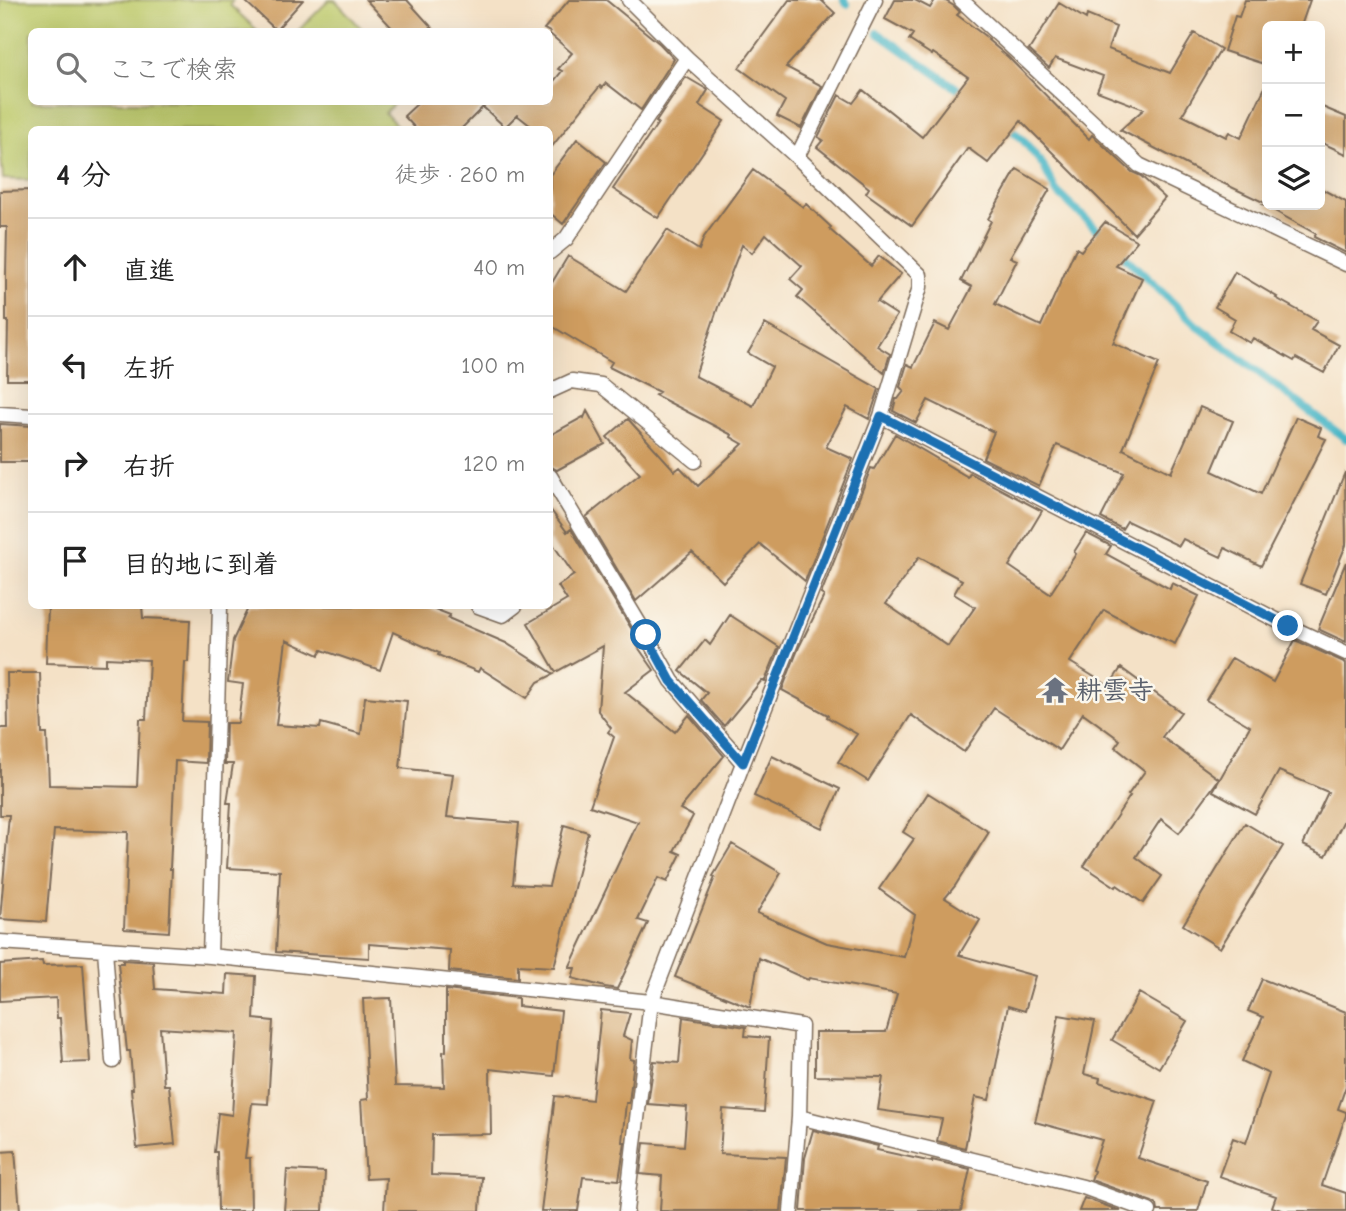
<!DOCTYPE html>
<html lang="ja">
<meta charset="utf-8">
<style>
body{margin:0;font-family:"Comic Neue","Klee One",sans-serif;background:#f2f2f2;color:#222}
.controls{position:absolute;right:21px;top:21px;display:grid;overflow:hidden;border-radius:10px;box-shadow:0 7px 28px #0002}
.controls button{width:63px;height:63px;display:grid;place-items:center;padding:0;border:0;border-bottom:2px solid #e0e0e0;background:#fff;color:#222;font:35px sans-serif}
.stop{position:absolute;width:21px;height:21px;margin:-16px;border:5px solid #1f6fb2;border-radius:50%;background:#fff}
.stop.end{background:#1f6fb2;border-color:#fff;box-shadow:0 2px 7px #0008}
.list{margin:0;padding:0;list-style:none}
h2{display:flex;justify-content:space-between;align-items:center;height:91px;margin:0;padding:0 28px;font-size:30px}
h2 small{font-size:23px;font-weight:400;color:#767676}
.list li{display:grid;grid-template-columns:46px 1fr auto;gap:21px;align-items:center;box-sizing:border-box;height:98px;padding:0 28px;border-top:2px solid #e0e0e0}
.list b{display:block;font-size:26px;white-space:nowrap}
.list em{font-size:23px;font-style:normal;color:#767676}
.icon{flex:none;width:38px;height:38px;fill:none;stroke:currentColor;stroke-width:2;stroke-linecap:round;stroke-linejoin:round}
.map{position:relative;flex:none;width:1346px;height:1211px;overflow:hidden}
.search{position:absolute;background:#fff;box-shadow:0 7px 28px #0002;left:28px;top:28px;width:525px;height:77px;display:flex;align-items:center;gap:18px;box-sizing:border-box;padding:0 24px;border-radius:10px;color:#767676;font-size:26px}
.panel{position:absolute;background:#fff;box-shadow:0 7px 28px #0002;left:28px;top:126px;width:525px;height:483px;border-radius:10px}
.map>svg:first-child{display:block}
.green{fill:#beca6c;stroke:#7c7a45;stroke-width:2}
.lines{fill:none;stroke-linecap:round;stroke-linejoin:round}
.stream{stroke:#4bb7c7;stroke-width:8}
.building{fill:#ce9c5f;fill-rule:evenodd}
.service-casing{stroke:#7c6a59;stroke-width:17}
.service{stroke:#fff;stroke-width:14}
.route{stroke:#1f6fb2;stroke-width:9}
.labels{text-anchor:middle;stroke-width:5;stroke-linejoin:round;paint-order:stroke}
.worship-label{font-size:26px;font-weight:bold;fill:#5b616d;stroke:#fbf7ec;text-anchor:start}
</style>
<div class="map">
<svg width="1346" height="1211" viewBox="0 0 1346 1211">
<rect width="100%" height="100%" fill="#fbf7ec"/>
<filter id="ink" filterUnits="userSpaceOnUse"><feTurbulence type="fractalNoise" baseFrequency=".0143" numOctaves="2"/><feDisplacementMap in="SourceGraphic" scale="14" xChannelSelector="R" yChannelSelector="G"/><feConvolveMatrix kernelMatrix="1 2 1 2 8 2 1 2 1" color-interpolation-filters="sRGB"/></filter>
<filter id="wash" filterUnits="userSpaceOnUse"><feTurbulence type="fractalNoise" baseFrequency=".00686" numOctaves="4" result="noise"/><feDisplacementMap in="SourceGraphic" scale="28" xChannelSelector="R" yChannelSelector="G"/><feGaussianBlur stdDeviation="1.57" result="paint"/><feColorMatrix in="noise" values="0 0 0 0 0 0 0 0 0 0 0 0 0 0 0 0 0 1.4 0 .05"/><feComposite in="paint" operator="in"/></filter>
<g filter="url(#wash)">
<rect width="100%" height="100%" fill="#f4e1c6"/>
<!-- green -->
<path class="green" d="M 0,0 L 233,0 L 230,5 L 258,31 L 32,32 L 32,102 L 395,102 L 385,113 L 400,129 L 313,130 L 311,128 L 308,130 L 32,130 L 31,180 L 3,179 L 0,142 Z
M 329,0 L 335,0 L 364,31 L 298,31 Z"/>
<g class="lines">
<!-- stream -->
<path class="stream" d="M 844,0 L 847,4
M 878,33 L 965,94
M 1006,125 L 1023,140 L 1043,165 L 1056,191 L 1105,237
M 1117,249 L 1195,324 L 1346,439"/>
</g>
<g id="blocks">
<!-- building -->
<path class="building" d="M 244,0 L 303,0 L 276,30 Z
M 366,0 L 407,0 L 436,32 L 396,32 Z
M 569,0 L 606,0 L 660,44 L 674,59 L 641,110 L 606,83 L 602,88 L 600,86 L 550,149 L 550,130 L 536,130 L 517,115 L 505,127 L 483,107 L 460,130 L 417,130 L 404,116 L 419,102 L 550,102 L 550,86 L 562,71 L 558,69 L 572,53 L 550,34 L 550,32 L 544,29 Z
M 789,0 L 821,0 L 835,13 L 786,67 L 822,86 L 801,128 L 777,116 L 785,101 L 739,68 Z
M 895,0 L 915,0 L 930,8 L 935,0 L 944,0 L 954,6 L 960,12 L 957,15 L 989,39 L 988,40 L 1008,57 L 1089,139 L 1092,135 L 1132,172 L 1141,176 L 1165,198 L 1134,234 L 1021,121 L 988,163 L 968,148 L 912,226 L 866,193 L 869,188 L 817,147 L 823,140 L 818,137 L 839,95 L 853,103 L 863,90 L 922,137 L 968,77 L 933,53 L 932,55 L 909,40 L 913,34 L 885,19 Z
M 1245,0 L 1310,0 L 1301,26 L 1267,26 L 1267,65 L 1224,51 L 1235,16 L 1239,17 Z
M 1059,3 L 1086,19 L 1087,15 L 1116,27 L 1108,49 L 1170,73 L 1194,33 L 1221,49 L 1182,115 L 1226,137 L 1229,132 L 1241,138 L 1267,83 L 1267,204 L 1208,176 L 1120,130 L 1144,109 L 1097,91 L 1103,76 L 1055,58 L 1049,68 L 1029,50 Z
M 686,77 L 708,90 L 699,105 L 724,121 L 658,218 L 613,189 L 658,123 L 656,122 Z
M 1320,106 L 1346,117 L 1346,154 L 1320,142 Z
M 577,139 L 606,162 L 563,224 L 550,213 L 550,175 Z
M 1017,169 L 1050,189 L 1010,257 L 1017,260 L 995,304 L 1041,326 L 1076,248 L 1081,251 L 1105,222 L 1137,241 L 1116,266 L 1142,278 L 1113,343 L 1159,363 L 1123,449 L 1171,473 L 1200,407 L 1233,421 L 1212,471 L 1261,494 L 1296,417 L 1321,428 L 1318,436 L 1326,439 L 1261,566 L 1225,548 L 1221,557 L 1183,539 L 1179,546 L 1127,521 L 1122,529 L 1101,518 L 1124,473 L 1057,445 L 1039,486 L 983,458 L 994,432 L 928,400 L 916,423 L 893,411 L 896,399 L 898,399 L 904,391 L 900,387 L 907,364 L 913,367 L 935,323 L 949,330 L 972,287 L 961,281 L 991,221 L 988,219 Z
M 753,170 L 803,207 L 806,204 L 831,227 L 829,229 L 871,266 L 879,256 L 901,274 L 877,302 L 897,315 L 877,346 L 890,354 L 884,373 L 797,297 L 803,290 L 790,279 L 802,266 L 766,234 L 752,253 L 742,245 L 718,307 L 695,376 L 753,406 L 772,367 L 748,353 L 765,324 L 879,389 L 869,419 L 847,407 L 826,447 L 853,459 L 805,581 L 760,544 L 723,582 L 692,552 L 636,601 L 586,517 L 640,474 L 607,437 L 628,419 L 675,471 L 680,467 L 698,486 L 743,444 L 731,437 L 732,435 L 655,395 L 659,392 L 609,367 L 612,362 L 550,325 L 550,286 L 568,256 L 626,291 L 667,230 L 699,250 L 704,237 Z
M 1320,188 L 1346,202 L 1346,253 L 1314,237 L 1316,234 L 1264,205 L 1320,205 Z
M 32,190 L 32,380 L 7,380 L 8,321 L 6,321 L 6,276 L 7,227 L 0,227 L 0,191 Z
M 1235,272 L 1277,297 L 1276,298 L 1317,321 L 1311,330 L 1339,345 L 1324,373 L 1296,358 L 1294,361 L 1253,338 L 1250,343 L 1229,331 L 1235,319 L 1215,307 Z
M 587,411 L 605,444 L 557,470 L 550,466 L 550,435 L 583,417 L 584,418 Z
M 0,424 L 32,426 L 32,462 L 0,462 Z
M 895,434 L 968,477 L 970,473 L 1042,511 L 1009,566 L 1050,594 L 1076,554 L 1074,552 L 1086,533 L 1111,546 L 1106,554 L 1170,589 L 1172,583 L 1199,596 L 1175,644 L 1141,629 L 1141,630 L 1104,610 L 1070,662 L 1109,686 L 1121,668 L 1181,712 L 1162,737 L 1219,779 L 1179,833 L 1161,819 L 1136,857 L 1162,876 L 1143,903 L 1117,885 L 1116,887 L 1084,866 L 1130,796 L 1128,795 L 1145,771 L 1115,747 L 1120,740 L 1083,713 L 1059,750 L 994,708 L 964,752 L 911,715 L 868,781 L 838,762 L 857,734 L 827,717 L 828,715 L 782,690 L 799,647 L 824,596 L 821,594 L 871,468 L 874,469 ZM 919,557 L 962,580 L 954,594 L 975,607 L 948,646 L 886,604 Z
M 1345,472 L 1346,545 L 1326,594 L 1300,584 Z
M 550,509 L 567,532 L 571,529 L 637,638 L 633,640 L 654,670 L 625,692 L 675,732 L 689,715 L 724,756 L 680,809 L 693,816 L 674,851 L 681,854 L 667,882 L 658,878 L 638,920 L 648,923 L 617,989 L 605,987 L 572,978 L 575,968 L 569,968 L 638,822 L 590,806 L 614,737 L 608,732 L 611,728 L 598,711 L 603,646 L 556,672 L 528,623 L 567,600 L 558,586 L 574,575 L 550,540 Z
M 1346,562 L 1346,642 L 1318,629 Z
M 48,606 L 142,606 L 143,618 L 190,620 L 188,662 L 185,662 L 182,721 L 207,722 L 206,763 L 175,761 L 170,869 L 172,869 L 169,932 L 124,929 L 128,832 L 54,830 L 46,922 L 0,919 L 9,815 L 0,815 L 0,728 L 8,728 L 7,673 L 40,673 L 42,734 L 47,734 L 49,785 L 137,787 L 140,719 L 146,719 L 149,660 L 106,658 L 106,665 L 46,663 Z
M 249,606 L 427,606 L 450,615 L 448,618 L 506,643 L 554,674 L 538,682 L 527,698 L 480,668 L 478,672 L 438,655 L 439,653 L 393,632 L 380,670 L 322,650 L 319,655 L 286,640 L 276,725 L 320,728 L 321,723 L 361,734 L 365,697 L 407,701 L 400,768 L 453,774 L 447,817 L 519,823 L 513,884 L 549,886 L 564,825 L 588,832 L 554,967 L 518,965 L 518,978 L 449,971 L 450,950 L 369,944 L 369,958 L 276,952 L 280,871 L 227,868 L 231,803 L 227,803 L 233,764 L 225,764 L 226,723 L 238,723 L 243,684 L 228,682 L 233,640 Z
M 730,615 L 779,647 L 765,681 L 762,680 L 724,726 L 701,700 L 707,693 L 680,671 L 705,640 L 710,645 Z
M 1295,640 L 1346,663 L 1346,816 L 1326,856 L 1303,845 L 1328,792 L 1279,771 L 1255,814 L 1213,791 L 1250,726 L 1206,700 L 1232,658 L 1273,682 Z
M 772,756 L 840,789 L 822,828 L 754,796 Z
M 928,793 L 989,832 L 955,886 L 945,898 L 980,920 L 959,955 L 1035,976 L 1025,1011 L 1008,1006 L 989,1100 L 975,1097 L 965,1148 L 937,1141 L 942,1119 L 878,1110 L 883,1077 L 815,1076 L 815,1032 L 886,1032 L 897,994 L 809,978 L 808,980 L 759,958 L 750,1007 L 675,977 L 715,877 L 713,876 L 732,844 L 781,873 L 757,913 L 827,943 L 904,957 L 915,915 L 879,889 L 914,839 L 903,832 Z
M 1245,823 L 1283,846 L 1220,948 L 1183,925 Z
M 123,960 L 153,962 L 155,989 L 226,994 L 227,974 L 256,976 L 254,1019 L 273,1021 L 268,1104 L 252,1103 L 245,1158 L 250,1158 L 251,1211 L 218,1211 L 217,1152 L 214,1152 L 218,1113 L 232,1115 L 237,1033 L 160,1028 L 164,1085 L 169,1085 L 175,1144 L 137,1148 L 131,1089 L 133,1089 L 130,1051 L 127,1051 L 118,963 L 123,963 Z
M 42,961 L 43,965 L 83,964 L 90,1062 L 63,1063 L 60,1018 L 57,1018 L 56,998 L 0,1001 L 0,964 Z
M 1262,979 L 1346,1012 L 1346,1086 L 1338,1109 L 1346,1112 L 1346,1115 L 1322,1185 L 1346,1193 L 1346,1211 L 1284,1211 L 1272,1207 L 1276,1196 L 1219,1176 L 1233,1138 L 1246,1143 L 1269,1074 L 1242,1061 L 1263,1017 L 1248,1011 Z
M 446,990 L 518,998 L 518,1006 L 561,1011 L 554,1076 L 490,1069 L 491,1134 L 432,1135 L 431,1175 L 482,1177 L 480,1211 L 384,1211 L 386,1178 L 366,1179 L 361,1100 L 368,1099 L 363,999 L 391,998 L 395,1086 L 444,1087 L 443,1052 L 446,1051 Z
M 1139,993 L 1187,1021 L 1159,1068 L 1112,1040 Z
M 601,1010 L 630,1013 L 623,1036 L 632,1040 L 630,1059 L 634,1060 L 629,1103 L 626,1103 L 622,1142 L 625,1142 L 619,1180 L 583,1177 L 578,1211 L 541,1211 L 555,1096 L 592,1100 Z
M 1059,1015 L 1095,1021 L 1084,1074 L 1100,1078 L 1099,1082 L 1157,1101 L 1138,1158 L 1207,1181 L 1198,1211 L 1158,1211 L 1157,1205 L 1152,1202 L 1091,1180 L 1094,1171 L 1092,1170 L 1102,1140 L 1035,1122 L 1051,1057 Z
M 683,1017 L 746,1027 L 745,1036 L 769,1038 L 764,1112 L 723,1109 L 720,1154 L 786,1157 L 781,1211 L 660,1211 L 662,1176 L 640,1174 L 644,1143 L 684,1146 L 687,1107 L 648,1104 L 654,1061 L 679,1063 Z
M 813,1130 L 878,1146 L 877,1150 L 932,1162 L 932,1160 L 970,1169 L 961,1211 L 801,1211 L 805,1158 Z
M 15,1151 L 20,1211 L 0,1211 L 0,1152 Z
M 287,1170 L 325,1172 L 323,1211 L 284,1211 Z
M 1084,1198 L 1121,1211 L 1079,1211 Z"/>
</g>
</g>
<g filter="url(#ink)">
<use href="#blocks" fill-opacity="0" stroke="#7c6a59" stroke-width="2"/>
<g class="lines">
<defs>
<path id="service" d="M 961,0 L 1139,165 L 1346,264
M 797,157 L 875,0
M 550,252 L 566,239 L 687,58
M 550,391 L 572,381 L 601,385 L 695,461
M 0,414 L 32,416
M 881,416 L 1288,626 L 1346,653
M 550,476 L 646,635 L 672,681 L 743,763
M 478,606 L 503,615 L 515,606
M 0,942 L 210,956 L 651,1002 L 801,1026 L 799,1117 L 1083,1187 L 1149,1211
M 105,949 L 113,1061
M 210,956 L 220,606
M 626,1211 L 651,1002 L 743,763 L 881,416 L 920,287 L 920,275 L 797,157 L 687,58 L 629,0
M 791,1211 L 799,1117"/>
</defs>
<!-- service casing -->
<use href="#service" class="service-casing"/>
<!-- service -->
<use href="#service" class="service"/>
</g>
</g>
<g class="lines" filter="url(#ink)">
<!-- route -->
<path class="route" d="M 646,635 L 671,681 L 743,763 L 881,416 L 1288,626"/>
</g>
<!-- icons -->
<defs>
<symbol id="temple-bare" viewBox="-9 -9 18 18"><path d="M0-6L5-2H3V0L6.5 2.5H4V6H1.5V3h-3V6H-4V2.5H-6.5L-3 0V-2H-5Z" fill="#6b7280" stroke="#fbf7ec" stroke-width="2.5" paint-order="stroke"/></symbol>
</defs>
<g fill-rule="evenodd">
<use href="#temple-bare" x="1036" y="671" width="38" height="38"/>
</g>
<g class="labels">
<!-- worship labels -->
<g class="worship-label">
<text x="1076" y="699">耕雲寺</text>
</g>
</g>
</svg>
<div class="controls">
<button>+</button>
<button>−</button>
<button><svg class="icon" aria-label="layers" viewBox="0 0 24 24"><path d="M12 4l9 5-9 5-9-5zM3 14l9 5 9-5"/></svg></button>
</div>
<div class="stop" style="left:646px;top:635px"></div>
<div class="stop end" style="left:1288px;top:626px"></div>
<div class="search"><svg class="icon" aria-label="search" viewBox="0 0 24 24"><circle cx="10" cy="10" r="6"/><path d="M15 15l6 6"/></svg>ここで検索</div>
<section class="panel">
<h2>4 分<small>徒歩 · 260 m</small></h2>
<ul class="list">
<li><svg class="icon" aria-label="ahead" viewBox="0 0 24 24"><path d="M12 20V5M6 11l6-6 6 6"/></svg><div><b>直進</b></div><em>40 m</em></li>
<li><svg class="icon" aria-label="left" viewBox="0 0 24 24"><path d="M17 20v-9H6M10 6l-5 5 5 5"/></svg><div><b>左折</b></div><em>100 m</em></li>
<li><svg class="icon" aria-label="right" viewBox="0 0 24 24"><path d="M7 20v-9h11M14 6l5 5-5 5"/></svg><div><b>右折</b></div><em>120 m</em></li>
<li><svg class="icon" aria-label="arrive" viewBox="0 0 24 24"><path d="M6 21V4h12l-3 4 3 4H6"/></svg><div><b>目的地に到着</b></div></li>
</ul>
</section>
</div>
